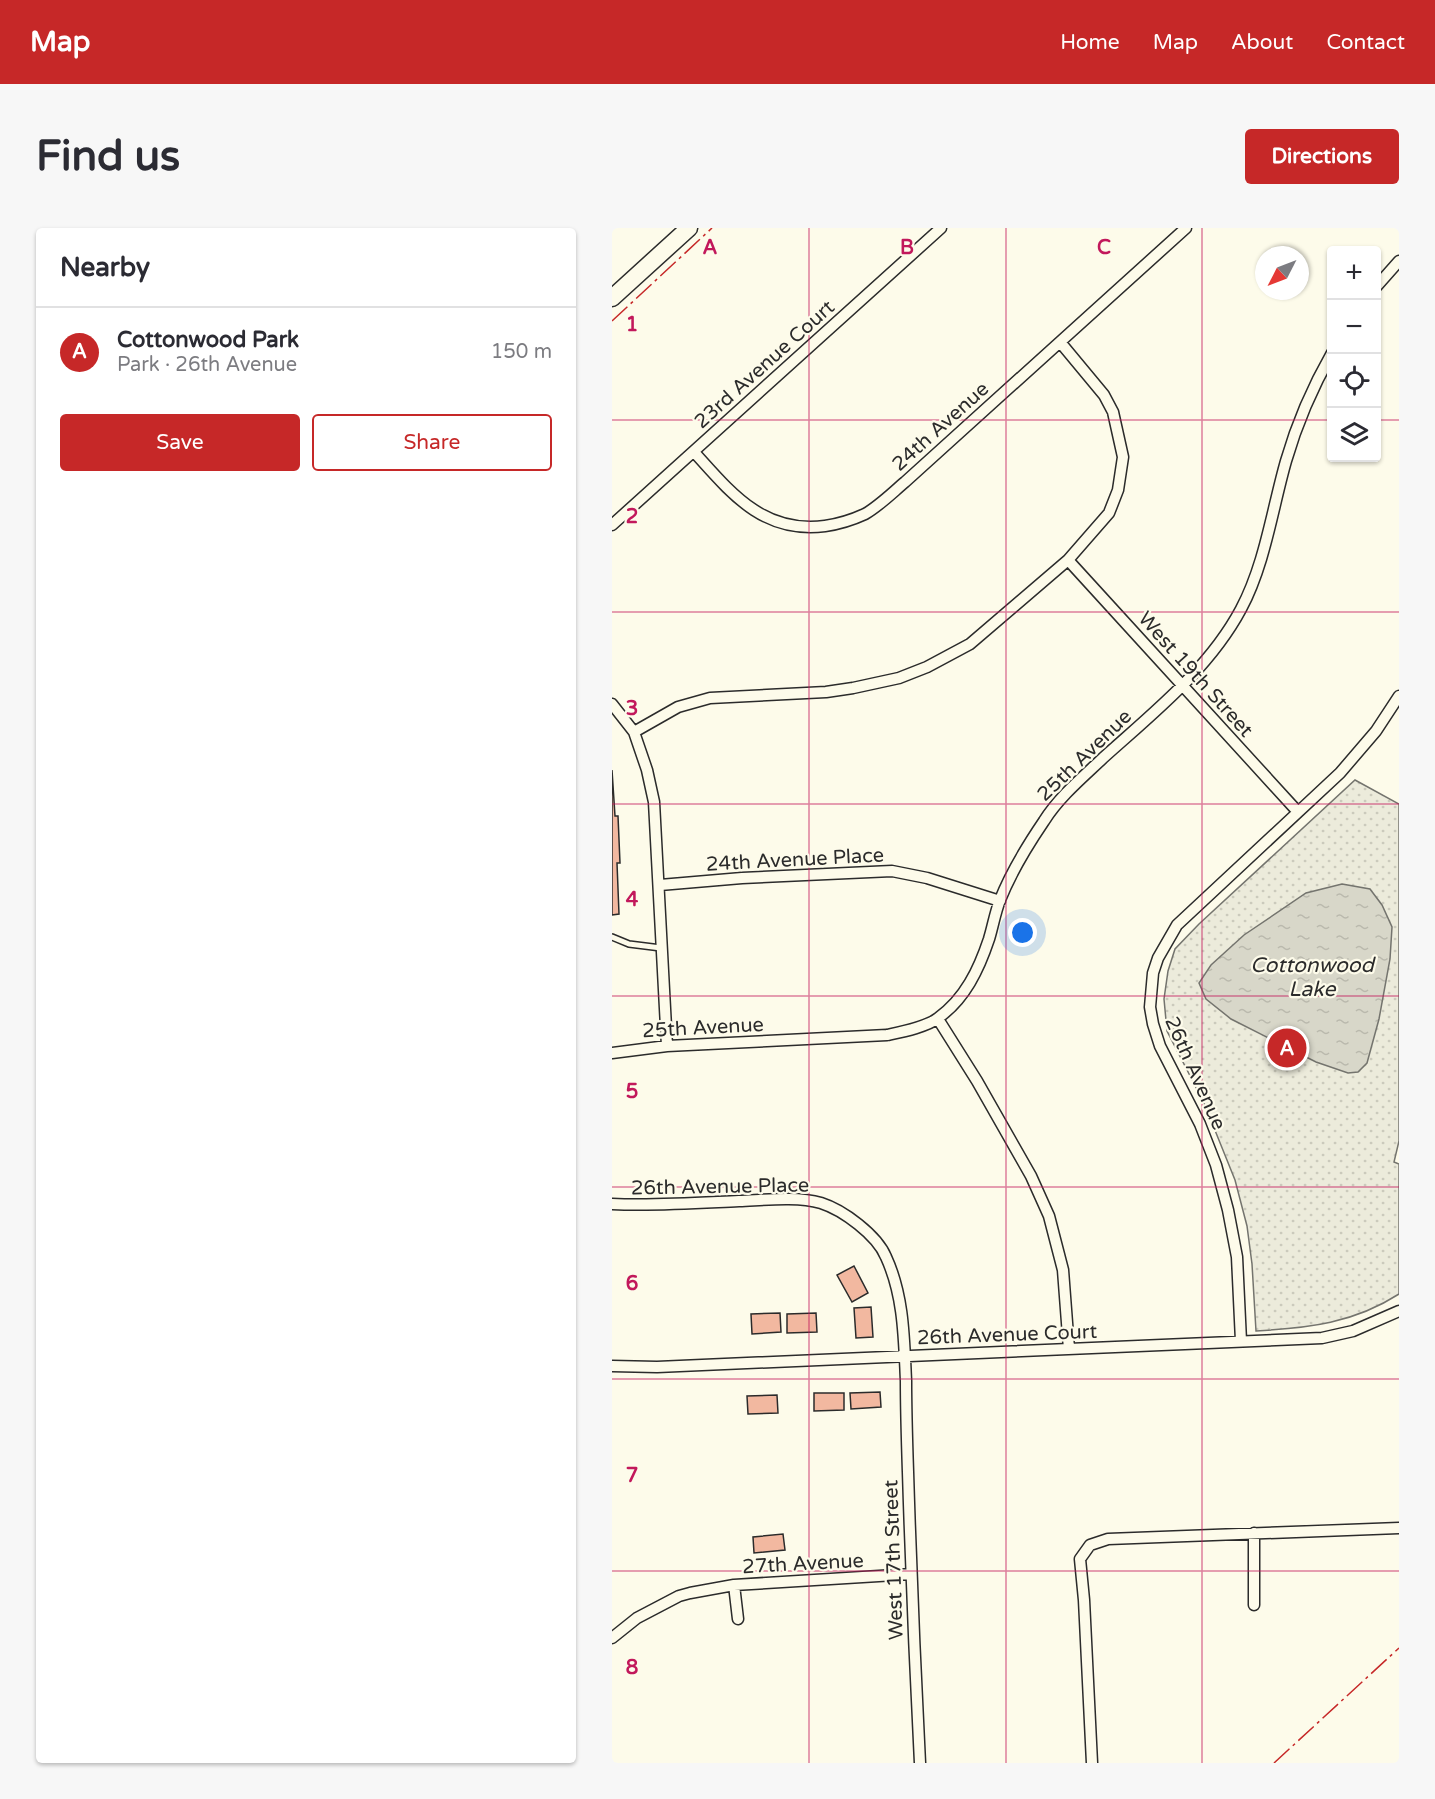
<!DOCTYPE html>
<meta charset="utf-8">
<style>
body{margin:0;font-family:"Varela Round",sans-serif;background:#f7f7f7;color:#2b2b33}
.controls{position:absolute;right:18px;top:18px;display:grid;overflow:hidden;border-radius:6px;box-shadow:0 2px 4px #0004}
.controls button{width:54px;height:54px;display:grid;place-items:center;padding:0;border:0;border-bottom:2px solid #e1e1e2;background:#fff;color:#2b2b33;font:30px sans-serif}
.compass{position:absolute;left:643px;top:18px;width:54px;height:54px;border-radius:50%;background:#fff;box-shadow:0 2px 4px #0004;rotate:228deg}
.you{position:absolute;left:411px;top:705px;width:21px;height:21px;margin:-15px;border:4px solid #fff;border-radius:50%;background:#1a73e8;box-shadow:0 0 0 9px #1a73e833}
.badge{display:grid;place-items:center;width:39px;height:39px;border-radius:50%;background:#c62828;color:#fff;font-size:20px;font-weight:700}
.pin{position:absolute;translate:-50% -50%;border:3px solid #fff;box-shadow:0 2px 6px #0006}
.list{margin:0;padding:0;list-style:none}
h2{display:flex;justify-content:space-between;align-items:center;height:78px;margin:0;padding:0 24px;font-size:26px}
h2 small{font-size:20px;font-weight:400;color:#7c7c81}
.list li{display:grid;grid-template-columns:39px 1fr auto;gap:18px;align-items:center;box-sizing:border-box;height:90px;padding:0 24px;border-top:2px solid #e1e1e2}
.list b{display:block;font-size:22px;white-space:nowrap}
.list p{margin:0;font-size:20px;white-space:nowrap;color:#7c7c81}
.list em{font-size:20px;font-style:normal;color:#7c7c81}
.actions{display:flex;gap:12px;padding:18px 24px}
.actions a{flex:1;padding:14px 0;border:2px solid #c62828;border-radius:6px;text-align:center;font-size:21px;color:#c62828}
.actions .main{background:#c62828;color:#fff}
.icon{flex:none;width:33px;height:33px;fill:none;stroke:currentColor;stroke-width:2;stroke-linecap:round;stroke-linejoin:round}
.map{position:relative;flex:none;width:787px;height:1535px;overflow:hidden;border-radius:6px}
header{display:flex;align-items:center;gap:36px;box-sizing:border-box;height:84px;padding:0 30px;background:#c62828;color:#fff}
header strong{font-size:28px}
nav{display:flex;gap:33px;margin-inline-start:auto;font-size:21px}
.intro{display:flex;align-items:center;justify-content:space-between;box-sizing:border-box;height:144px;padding:0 36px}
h1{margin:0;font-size:42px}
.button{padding:15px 27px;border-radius:6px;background:#c62828;color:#fff;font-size:21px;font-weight:700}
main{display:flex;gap:36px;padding:0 36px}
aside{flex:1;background:#fff;border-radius:6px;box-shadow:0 2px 4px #0004}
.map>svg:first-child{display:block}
.park{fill:url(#park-dots);stroke:#74746e;stroke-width:1.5}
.water{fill:url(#water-ripples);stroke:#74746e;stroke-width:1.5}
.building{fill:#f2b8a0;stroke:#2b2b2b;stroke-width:1.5}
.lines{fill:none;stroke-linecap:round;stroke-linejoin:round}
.lane-casing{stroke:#2b2b2b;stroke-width:8}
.street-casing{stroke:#2b2b2b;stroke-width:13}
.secondary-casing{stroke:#2b2b2b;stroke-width:19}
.lane{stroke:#fdfbea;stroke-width:5}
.street{stroke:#fdfbea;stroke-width:10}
.secondary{stroke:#fdfbea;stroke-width:16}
.power{stroke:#c62828;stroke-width:1.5;stroke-dasharray:21 4.5 3 4.5;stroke-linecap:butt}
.grid{fill:none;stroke:#c2185b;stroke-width:1.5;stroke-opacity:0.55}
.labels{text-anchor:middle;stroke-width:4.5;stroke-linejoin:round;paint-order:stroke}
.street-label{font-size:20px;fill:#2b2b2b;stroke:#fdfbea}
.water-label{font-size:21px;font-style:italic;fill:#2b2b2b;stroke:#fdfbea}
.grid-label{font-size:20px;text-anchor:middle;font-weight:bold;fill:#c2185b;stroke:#fdfbea;stroke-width:4.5;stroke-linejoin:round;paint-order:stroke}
</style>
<header>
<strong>Map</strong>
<nav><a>Home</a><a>Map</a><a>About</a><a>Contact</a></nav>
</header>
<div class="intro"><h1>Find us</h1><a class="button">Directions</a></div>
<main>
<aside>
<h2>Nearby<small></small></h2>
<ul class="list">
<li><span class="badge">A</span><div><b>Cottonwood Park</b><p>Park · 26th Avenue</p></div><em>150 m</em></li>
</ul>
<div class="actions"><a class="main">Save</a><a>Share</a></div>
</aside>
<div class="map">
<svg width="787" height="1535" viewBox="0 0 787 1535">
<defs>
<pattern id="park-dots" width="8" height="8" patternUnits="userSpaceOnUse" patternTransform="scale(1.5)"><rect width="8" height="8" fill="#ecebdb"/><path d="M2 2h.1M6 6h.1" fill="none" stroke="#cbcabc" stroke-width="1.8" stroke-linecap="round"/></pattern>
<pattern id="water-ripples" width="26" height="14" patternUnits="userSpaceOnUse" patternTransform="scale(1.5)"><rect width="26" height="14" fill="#d8d7c9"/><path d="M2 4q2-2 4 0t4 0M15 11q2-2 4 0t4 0" fill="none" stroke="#bab9ad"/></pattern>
</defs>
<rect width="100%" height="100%" fill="#fdfbea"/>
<!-- park -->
<path class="park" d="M 743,552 L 787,576 L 787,913 L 782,934 L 787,936 L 787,1066 C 742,1095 697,1100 644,1103 L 640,1036 L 635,998 L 623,952 L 592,875 L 555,803 L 552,771 L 556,743 L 563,721 L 587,696 Z"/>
<!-- water -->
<path class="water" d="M 730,656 L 758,661 L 770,677 L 780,699 L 778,731 L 767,791 L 755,835 L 746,844 L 736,845 L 704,834 L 619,791 L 594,771 L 587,755 L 599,737 L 632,707 L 694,665 Z"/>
<!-- building -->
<path class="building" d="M 0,542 L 3,588 L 6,588 L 8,635 L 5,635 L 7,686 L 0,687 Z
M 242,1038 L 256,1065 L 240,1074 L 225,1047 Z
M 259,1079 L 261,1109 L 244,1110 L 242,1080 Z
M 168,1085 L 169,1104 L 140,1106 L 139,1086 Z
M 204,1085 L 205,1104 L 175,1105 L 175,1086 Z
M 268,1164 L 269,1179 L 239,1181 L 238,1165 Z
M 202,1165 L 232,1165 L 232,1182 L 202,1183 Z
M 165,1167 L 166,1185 L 136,1186 L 135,1168 Z
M 171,1306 L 173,1322 L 142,1325 L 141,1309 Z"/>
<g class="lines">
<defs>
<path id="lane" d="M 0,709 L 17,716 L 49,720"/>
<path id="street" d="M 764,59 L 787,33
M 82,224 C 119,265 151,306 213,298 C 227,296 240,292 253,286 C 267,278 280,265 293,254 L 574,0
M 0,297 L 329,0
M 456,332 L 686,584
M 0,476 L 22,504 L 35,542 L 42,574 L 55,818
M 22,504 L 66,479 L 98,470 L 214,464 L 241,460 L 287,450 L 315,439 L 358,416 L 456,332 L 497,285 L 506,262 L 511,229 L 501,184 L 492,167 L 448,114
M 48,657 L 130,650 L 280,643 L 315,650 L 388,673
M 326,791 L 365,853 L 419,948 L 437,988 L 451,1042 L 457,1121
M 0,825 L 55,818 L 275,807 C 289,804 315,799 326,790 C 353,771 367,741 377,711 C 381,698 383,685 388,672 C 399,644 415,618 432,593 C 447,569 471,549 491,530 C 541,485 597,441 629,381 C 653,336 660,282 674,233 C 685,195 700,160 720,125
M 0,976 C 43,978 85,975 127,973 C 152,972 185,968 209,975 C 231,982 265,1007 274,1029 C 292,1068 292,1111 294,1153 C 294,1184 295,1214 296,1244 C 299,1341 303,1438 308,1535
M 629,1113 L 625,1029 L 616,982 L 604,937 L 588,896 L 548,818 L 541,796 L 538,779 L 541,745 L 546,730 L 565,697 L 728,545 L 764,503 L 787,468
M 0,1138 L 45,1139 L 710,1110 L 741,1103 L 787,1083
M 642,1305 L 642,1377
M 122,1357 L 126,1391
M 0,1410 L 25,1390 L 67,1368 L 78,1365 L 122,1357 L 299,1346
M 480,1535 L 472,1372 L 468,1331 L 478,1317 L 496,1311 L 787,1300"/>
<path id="secondary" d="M 0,70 L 77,0"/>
</defs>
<!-- lane casing -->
<use href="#lane" class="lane-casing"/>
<!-- street casing -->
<use href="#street" class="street-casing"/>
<!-- secondary casing -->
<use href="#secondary" class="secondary-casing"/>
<!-- lane -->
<use href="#lane" class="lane"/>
<!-- street -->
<use href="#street" class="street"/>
<!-- secondary -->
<use href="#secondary" class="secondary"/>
<!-- power -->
<path class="power" d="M 0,93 L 100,0
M 662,1535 L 787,1420"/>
</g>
<!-- grid -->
<path class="grid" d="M 197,0 L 197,1535M 394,0 L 394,1535M 590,0 L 590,1535M 0,192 L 720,192M 764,192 L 787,192M 0,384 L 787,384M 0,576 L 787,576M 0,768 L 787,768M 0,959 L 787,959M 0,1151 L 787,1151M 0,1343 L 787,1343"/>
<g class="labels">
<!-- street labels -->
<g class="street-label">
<text transform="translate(152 136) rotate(-42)" y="7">23rd Avenue Court</text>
<text transform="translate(328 198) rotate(-42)" y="7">24th Avenue</text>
<text transform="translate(584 446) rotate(48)" y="7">West 19th Street</text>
<text transform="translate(472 527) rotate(-44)" y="7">25th Avenue</text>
<text transform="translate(183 631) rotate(-3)" y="7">24th Avenue Place</text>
<text transform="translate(91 799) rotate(-3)" y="7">25th Avenue</text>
<text transform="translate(584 845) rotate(66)" y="7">26th Avenue</text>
<text transform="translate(108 958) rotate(-1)" y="7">26th Avenue Place</text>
<text transform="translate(395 1106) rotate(-2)" y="7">26th Avenue Court</text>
<text transform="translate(281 1332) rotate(-92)" y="7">West 17th Street</text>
<text transform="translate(191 1335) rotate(-3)" y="7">27th Avenue</text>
</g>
<!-- water labels -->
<g class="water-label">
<text x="700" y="744">Cottonwood<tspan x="700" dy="24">Lake</tspan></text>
</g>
</g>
<g class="grid-label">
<text x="98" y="26">A</text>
<text x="295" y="26">B</text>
<text x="492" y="26">C</text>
<text x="20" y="103">1</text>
<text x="20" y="295">2</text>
<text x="20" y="487">3</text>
<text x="20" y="678">4</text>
<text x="20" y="870">5</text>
<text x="20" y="1062">6</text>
<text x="20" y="1254">7</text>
<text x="20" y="1446">8</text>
</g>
</svg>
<div class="controls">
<button>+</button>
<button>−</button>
<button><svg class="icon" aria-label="locate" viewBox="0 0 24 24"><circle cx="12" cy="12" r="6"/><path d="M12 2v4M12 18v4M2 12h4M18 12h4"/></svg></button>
<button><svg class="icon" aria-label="layers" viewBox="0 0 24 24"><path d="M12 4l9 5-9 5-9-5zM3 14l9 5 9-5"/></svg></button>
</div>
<svg class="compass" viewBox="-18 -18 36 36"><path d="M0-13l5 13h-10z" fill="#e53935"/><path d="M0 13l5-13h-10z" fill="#7c7c81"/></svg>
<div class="you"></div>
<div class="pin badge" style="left:675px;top:820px">A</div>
</div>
</main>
